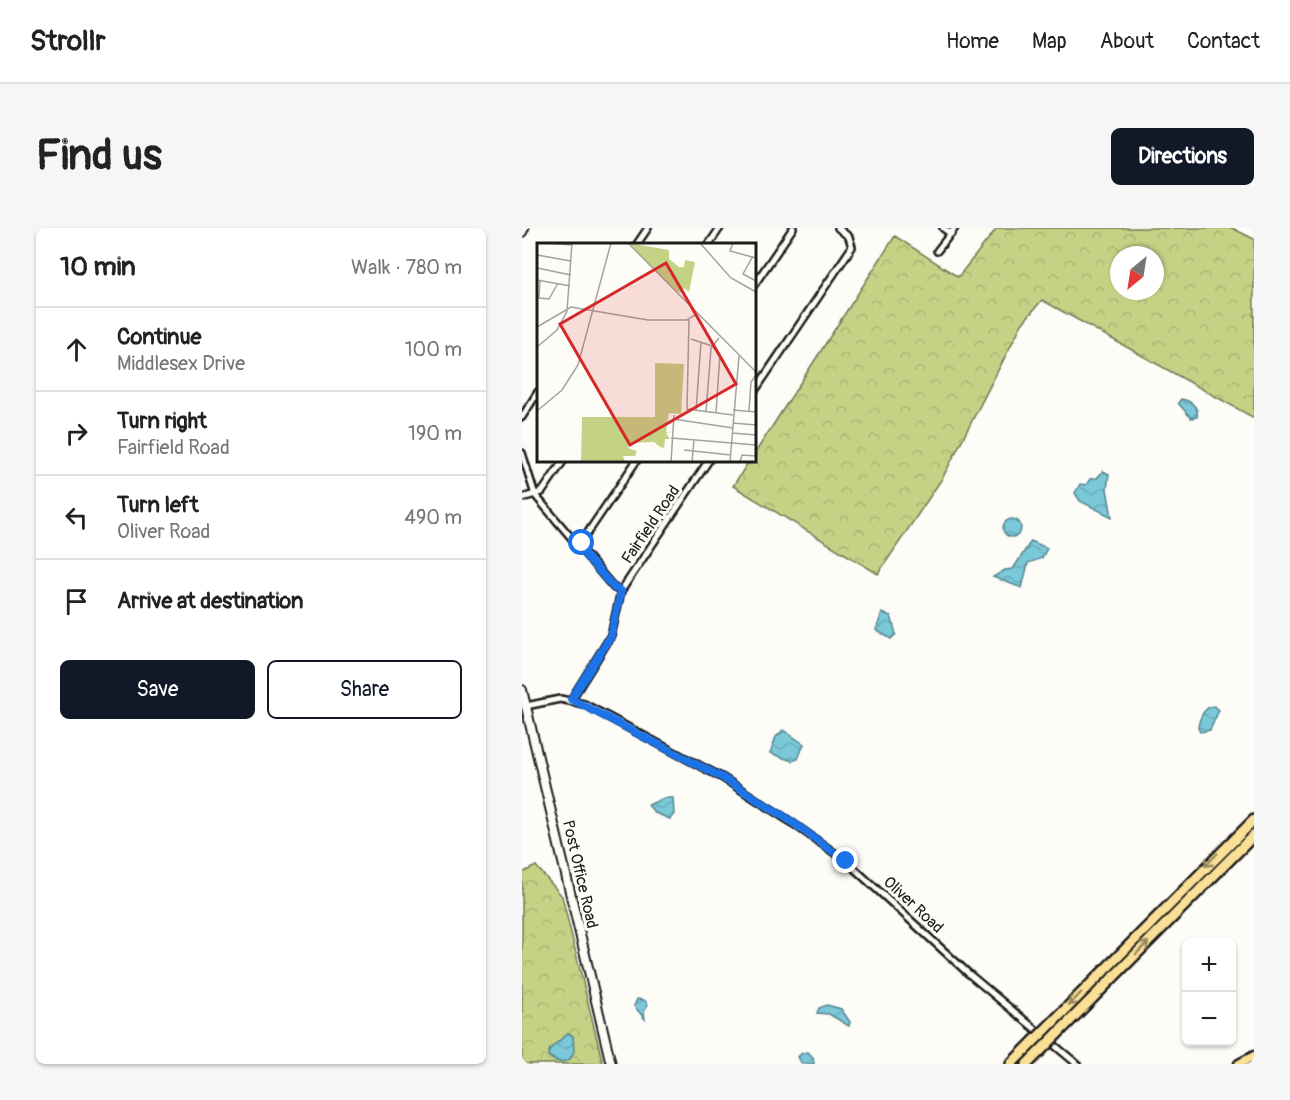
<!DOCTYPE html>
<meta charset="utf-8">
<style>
body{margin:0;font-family:Pangolin,sans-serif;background:#f6f6f6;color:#222}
.controls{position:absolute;right:18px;bottom:18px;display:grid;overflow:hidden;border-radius:9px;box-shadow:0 2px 4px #0004}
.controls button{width:54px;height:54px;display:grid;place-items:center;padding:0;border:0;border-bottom:2px solid #e0e0e0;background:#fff;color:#222;font:30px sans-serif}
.compass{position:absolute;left:588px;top:18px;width:54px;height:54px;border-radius:50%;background:#fff;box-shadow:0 2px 4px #0004;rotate:210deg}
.stop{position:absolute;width:18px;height:18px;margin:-14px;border:4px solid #1a73e8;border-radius:50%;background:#fff}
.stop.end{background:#1a73e8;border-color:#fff;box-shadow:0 2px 6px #0008}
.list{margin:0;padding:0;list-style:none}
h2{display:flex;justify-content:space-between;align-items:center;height:78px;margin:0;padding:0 24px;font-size:26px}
h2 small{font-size:20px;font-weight:400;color:#767676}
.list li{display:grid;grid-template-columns:39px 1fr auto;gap:18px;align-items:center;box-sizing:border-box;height:84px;padding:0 24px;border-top:2px solid #e0e0e0}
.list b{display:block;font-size:22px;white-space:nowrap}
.list p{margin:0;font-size:20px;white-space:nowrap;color:#767676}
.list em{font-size:20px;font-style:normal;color:#767676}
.actions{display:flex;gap:12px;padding:18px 24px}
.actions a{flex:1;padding:14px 0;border:2px solid #111827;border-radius:9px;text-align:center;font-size:21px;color:#111827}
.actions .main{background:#111827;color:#fff}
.icon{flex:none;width:33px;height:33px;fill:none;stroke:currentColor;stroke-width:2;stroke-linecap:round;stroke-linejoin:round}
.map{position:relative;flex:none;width:732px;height:836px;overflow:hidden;border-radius:9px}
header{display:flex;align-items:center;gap:36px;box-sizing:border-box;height:84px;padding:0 30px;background:#fff;border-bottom:2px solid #e0e0e0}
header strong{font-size:28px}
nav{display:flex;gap:33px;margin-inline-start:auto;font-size:21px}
.intro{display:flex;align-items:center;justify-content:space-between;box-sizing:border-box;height:144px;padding:0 36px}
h1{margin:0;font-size:42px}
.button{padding:15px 27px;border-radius:9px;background:#111827;color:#fff;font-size:21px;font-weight:700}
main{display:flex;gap:36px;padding:0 36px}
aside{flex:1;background:#fff;border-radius:9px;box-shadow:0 2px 4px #0004}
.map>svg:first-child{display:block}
.forest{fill:url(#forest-crowns);stroke:#707751;stroke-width:1.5;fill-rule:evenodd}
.water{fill:url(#water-waves);stroke:#54838d;stroke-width:1.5}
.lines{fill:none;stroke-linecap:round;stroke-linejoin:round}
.street-casing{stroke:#1c1c1c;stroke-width:10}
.secondary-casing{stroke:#1c1c1c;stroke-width:12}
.primary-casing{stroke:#1c1c1c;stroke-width:13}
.highway-casing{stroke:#1c1c1c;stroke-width:14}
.street{stroke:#fdfcf7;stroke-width:5}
.secondary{stroke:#fdfcf7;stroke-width:8}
.primary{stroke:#fadf96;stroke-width:8}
.highway{stroke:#fadf96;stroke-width:9}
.highway-bridge-casing{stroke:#1c1c1c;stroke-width:14;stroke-linecap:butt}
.highway-bridge{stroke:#fadf96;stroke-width:9}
.oneway{stroke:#96875f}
.route{stroke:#1a73e8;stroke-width:8}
.labels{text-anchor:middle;stroke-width:6;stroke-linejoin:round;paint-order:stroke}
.street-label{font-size:16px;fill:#1c1c1c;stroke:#fdfcf7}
.inset-road{fill:none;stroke:#a3a29f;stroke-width:1.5}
.view{fill:#d62828;fill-opacity:0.15;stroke:#d62828;stroke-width:3}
.inset-edge{fill:none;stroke:#1c1c1c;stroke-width:3}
</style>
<header>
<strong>Strollr</strong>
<nav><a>Home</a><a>Map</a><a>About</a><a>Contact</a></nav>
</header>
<div class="intro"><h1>Find us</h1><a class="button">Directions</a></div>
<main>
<aside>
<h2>10 min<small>Walk · 780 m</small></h2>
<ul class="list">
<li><svg class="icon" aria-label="ahead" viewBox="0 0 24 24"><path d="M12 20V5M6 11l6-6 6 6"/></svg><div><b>Continue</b><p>Middlesex Drive</p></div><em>100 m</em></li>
<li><svg class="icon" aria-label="right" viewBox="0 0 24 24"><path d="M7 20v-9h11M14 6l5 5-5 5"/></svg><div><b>Turn right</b><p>Fairfield Road</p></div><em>190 m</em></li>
<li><svg class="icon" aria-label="left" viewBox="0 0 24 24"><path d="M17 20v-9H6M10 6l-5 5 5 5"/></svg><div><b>Turn left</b><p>Oliver Road</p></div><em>490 m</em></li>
<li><svg class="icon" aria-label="arrive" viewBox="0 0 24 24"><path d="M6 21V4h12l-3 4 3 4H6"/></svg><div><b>Arrive at destination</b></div></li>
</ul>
<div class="actions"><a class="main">Save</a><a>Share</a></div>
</aside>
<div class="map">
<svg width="732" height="836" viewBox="0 0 732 836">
<defs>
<pattern id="forest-crowns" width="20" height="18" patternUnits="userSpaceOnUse" patternTransform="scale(1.5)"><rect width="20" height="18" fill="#c4d286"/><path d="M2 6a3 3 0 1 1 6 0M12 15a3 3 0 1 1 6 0" fill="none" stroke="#a8b473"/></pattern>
<pattern id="water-waves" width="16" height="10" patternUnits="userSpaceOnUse" patternTransform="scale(1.5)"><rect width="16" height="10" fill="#7ac8d8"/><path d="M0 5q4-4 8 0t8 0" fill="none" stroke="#69abb9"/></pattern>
</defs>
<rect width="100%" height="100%" fill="#fdfcf7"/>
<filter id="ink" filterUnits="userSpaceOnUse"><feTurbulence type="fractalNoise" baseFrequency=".0167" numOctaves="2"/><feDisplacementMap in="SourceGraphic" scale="12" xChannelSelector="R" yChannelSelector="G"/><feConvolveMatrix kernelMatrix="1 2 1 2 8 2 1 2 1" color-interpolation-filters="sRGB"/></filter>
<g filter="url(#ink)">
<!-- forest -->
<path class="forest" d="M 475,0 L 710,0 L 732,11 L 732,190 L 520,72 L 500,96 L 421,249 L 356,346 L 211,258 L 227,233 L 232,232 L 233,225 L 373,8 L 436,49 ZM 597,27 L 633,27 L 633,63 L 597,63 Z
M 14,638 L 40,668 L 81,836 L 0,836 L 0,645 Z"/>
<!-- water -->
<path class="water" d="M 659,171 C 668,172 677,179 675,189 L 669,190 L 656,175 Z
M 581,243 L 587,246 L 585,261 L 590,289 L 558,273 L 553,265 L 558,256 L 564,257 L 568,251 L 575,250 Z
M481 300a9 9 0 1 1 18 0a9 9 0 1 1-18 0Z
M 509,313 L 525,320 L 520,330 L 506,335 L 500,360 L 471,349 L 483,342 L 491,341 Z
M 360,385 L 369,388 L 374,406 L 369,411 L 354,402 Z
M 692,478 L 697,482 L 688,502 L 678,504 L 676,500 C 677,490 682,479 692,478 Z
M 261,502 L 282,516 L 276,531 L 270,533 L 248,525 L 254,509 Z
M 142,570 L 151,570 L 152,586 L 148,591 L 133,585 L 126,577 Z
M 115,771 L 122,772 L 126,776 L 122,784 L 123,791 L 112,778 Z
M 305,777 L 319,781 L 328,794 L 327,798 L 307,786 L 295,785 L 297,780 Z
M 46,805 L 51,808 L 52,823 L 48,831 C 41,836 31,834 26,827 L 28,821 Z
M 286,824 L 291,829 L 292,836 L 280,836 L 276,829 L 280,825 Z"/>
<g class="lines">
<defs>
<path id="street" d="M 421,0 L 429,6
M 115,16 L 126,0
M 187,16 L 198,0
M 415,23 L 433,0
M 232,57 L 271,0
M 232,164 L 330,19 L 327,9 L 316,0
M 0,189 L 16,164
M 0,225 L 13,267 L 92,360 L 99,363
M 0,270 L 20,264 L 42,232
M 56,319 L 115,232
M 49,472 L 89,408 L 99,363 L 187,232
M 4,478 L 38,471 L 62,476 L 201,550 L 266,592 L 324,633 L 447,746 L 555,836"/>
<path id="secondary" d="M 0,4 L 2,0
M 0,462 L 89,836"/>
<path id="primary" d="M 717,836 L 732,828"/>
<path id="highway" d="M 526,799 L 732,592
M 535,806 L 732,607
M 489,836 L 511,814
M 505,836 L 520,821"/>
</defs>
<!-- street casing -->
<use href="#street" class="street-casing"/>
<!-- secondary casing -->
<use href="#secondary" class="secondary-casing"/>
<!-- primary casing -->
<use href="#primary" class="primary-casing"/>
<!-- highway casing -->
<use href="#highway" class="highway-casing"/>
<!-- street -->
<use href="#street" class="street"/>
<!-- secondary -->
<use href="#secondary" class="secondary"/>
<!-- primary -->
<use href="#primary" class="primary"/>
<!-- highway -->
<use href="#highway" class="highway"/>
<defs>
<path id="highway-bridge" d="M 511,814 L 526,799
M 520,821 L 535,806"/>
</defs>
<!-- highway-bridge casing -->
<use href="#highway-bridge" class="highway-bridge-casing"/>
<!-- highway-bridge -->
<use href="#highway-bridge" class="highway-bridge"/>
</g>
<!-- one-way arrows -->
<defs><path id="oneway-shaft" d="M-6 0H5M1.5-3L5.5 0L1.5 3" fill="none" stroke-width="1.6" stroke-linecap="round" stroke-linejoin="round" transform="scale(1.5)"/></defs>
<g class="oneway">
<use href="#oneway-shaft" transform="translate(689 632) rotate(134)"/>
<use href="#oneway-shaft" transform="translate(620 720) rotate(-46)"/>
<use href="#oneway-shaft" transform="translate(553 771) rotate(134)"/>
</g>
</g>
<g class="lines" filter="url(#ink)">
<!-- route -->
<path class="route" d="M 60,315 L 56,319 L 92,360 L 99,363 L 89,408 L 49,471 L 201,550 L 266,591 L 324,633"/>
</g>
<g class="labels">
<!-- street labels -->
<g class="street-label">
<text transform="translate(128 296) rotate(-56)" y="6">Fairfield Road</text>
<text transform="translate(59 646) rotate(77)" y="6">Post Office Road</text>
<text transform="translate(392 676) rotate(43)" y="6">Oliver Road</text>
</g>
</g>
<!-- overview -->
<g transform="translate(15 15)">
<rect width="219" height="219" fill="#fdfcf7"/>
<path d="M 92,0 L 132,7 L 132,16 L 142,24 L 147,24 L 148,17 L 158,19 L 152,49 L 147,45 L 144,50 L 137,47 ZM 118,120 L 147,121 L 144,171 L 132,170 L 129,189 L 133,190 L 129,190 L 133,196 L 128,196 L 127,205 L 135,207 L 123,204 L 117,199 L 92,200 L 91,205 L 100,208 L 98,213 L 86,213 L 88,219 L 44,219 L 45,174 L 118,174 Z" fill="#c4d286"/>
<path class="inset-road" d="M 8,0 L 35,2M 91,0 L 219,129M 163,0 L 194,35 L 219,49M 196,0 L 193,8 L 219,15M 0,12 L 34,18M 216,13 L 206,31 L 219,38M 0,25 L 34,32M 0,37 L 33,43M 3,37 L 2,55 L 12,56 L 21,40M 152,77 L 150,166 L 196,172M 0,84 L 34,64 L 111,77 L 150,77 L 158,72M 154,96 L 175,103 L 183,111 L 179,170M 0,104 L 20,87 L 30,68 L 35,0M 196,167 L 219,169M 0,168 L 25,147 L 41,122 L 74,0M 159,168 L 164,99M 212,168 L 214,139 L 219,132M 169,169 L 174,105 L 182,95M 136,176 L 196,185M 196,180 L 219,182M 195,190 L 219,192M 134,195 L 219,202M 147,207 L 194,212M 134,219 L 137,172M 155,219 L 157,197M 193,219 L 202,113M 203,219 L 205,212 L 219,213"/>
<path class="view" d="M 129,20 L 199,141 L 93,202 L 23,81 Z"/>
<rect width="219" height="219" class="inset-edge"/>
</g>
</svg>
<div class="controls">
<button>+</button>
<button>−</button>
</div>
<svg class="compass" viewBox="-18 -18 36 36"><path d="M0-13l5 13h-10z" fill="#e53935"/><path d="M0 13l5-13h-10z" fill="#767676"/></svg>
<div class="stop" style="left:60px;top:315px"></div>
<div class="stop end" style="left:324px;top:633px"></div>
</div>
</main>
